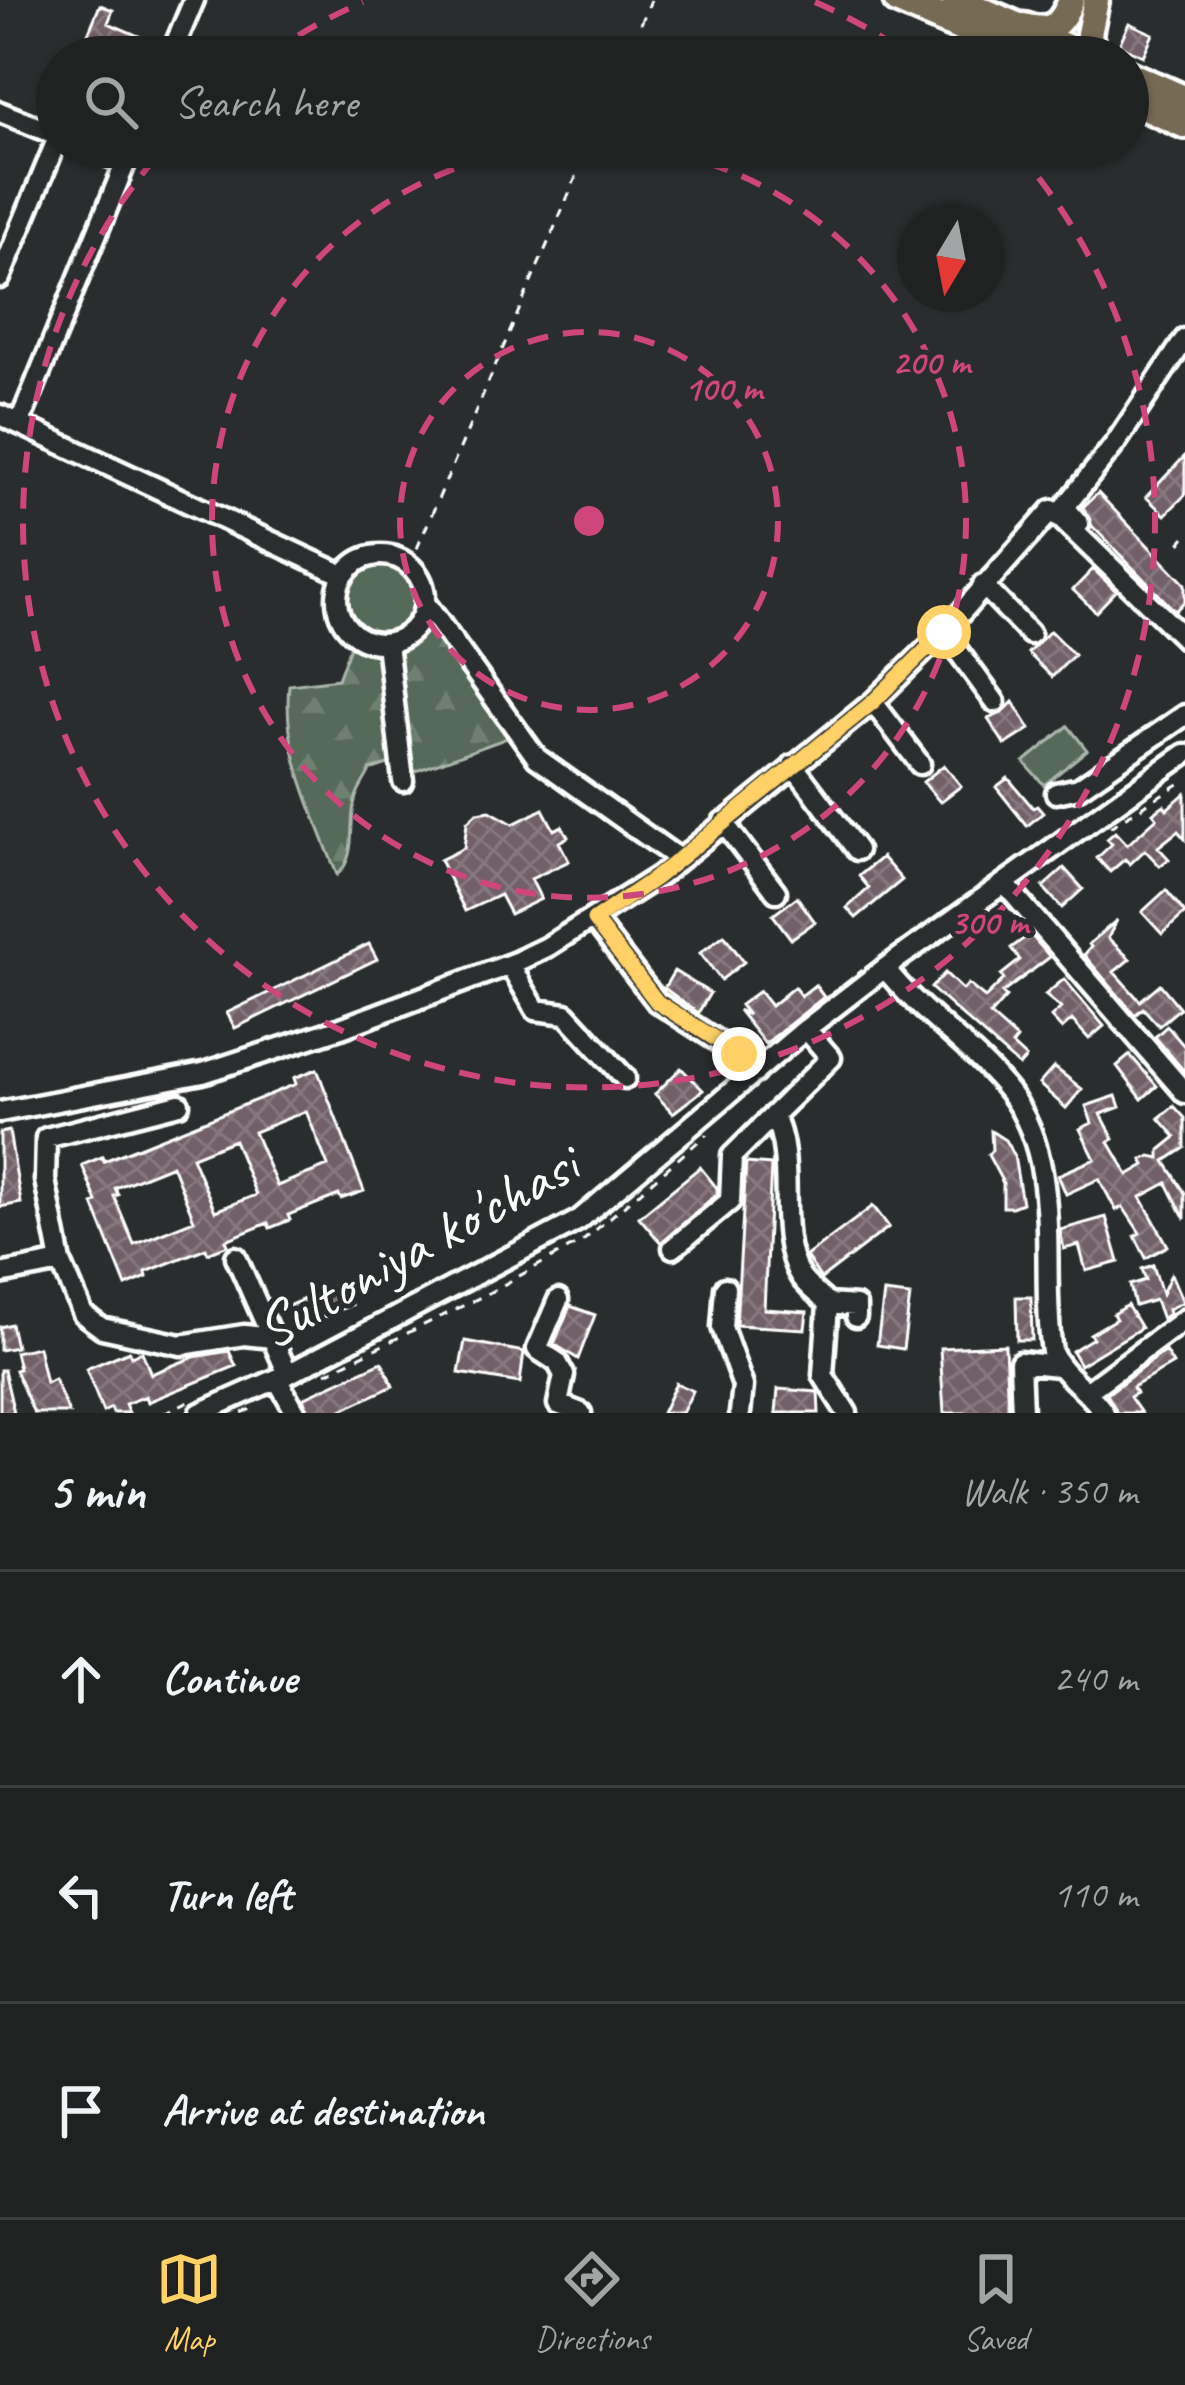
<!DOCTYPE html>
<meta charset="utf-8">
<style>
body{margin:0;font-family:Caveat,sans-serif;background:#2d2f2f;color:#f1f3f6}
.compass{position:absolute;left:897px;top:204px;width:108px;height:108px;border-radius:50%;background:#202222;box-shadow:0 3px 9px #0004;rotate:190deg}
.stop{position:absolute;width:36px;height:36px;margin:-27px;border:9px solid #ffd166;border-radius:50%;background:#fff}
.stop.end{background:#ffd166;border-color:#fff;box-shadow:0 3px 12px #0008}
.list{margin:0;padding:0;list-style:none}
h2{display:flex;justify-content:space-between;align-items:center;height:156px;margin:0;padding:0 48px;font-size:51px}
h2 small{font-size:39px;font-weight:400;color:#a2a4a5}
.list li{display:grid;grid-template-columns:78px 1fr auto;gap:36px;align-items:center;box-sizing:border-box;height:216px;padding:0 48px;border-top:3px solid #3d3f40}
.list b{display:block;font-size:45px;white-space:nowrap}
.list em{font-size:39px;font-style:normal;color:#a2a4a5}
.icon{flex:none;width:66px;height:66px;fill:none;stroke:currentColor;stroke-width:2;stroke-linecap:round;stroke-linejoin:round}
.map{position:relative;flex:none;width:1185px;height:1413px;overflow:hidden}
.search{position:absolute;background:#202222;box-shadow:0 3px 9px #0004;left:36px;right:36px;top:36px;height:132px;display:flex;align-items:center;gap:30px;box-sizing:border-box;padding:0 42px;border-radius:66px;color:#a2a4a5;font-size:45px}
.sheet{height:804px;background:#202222}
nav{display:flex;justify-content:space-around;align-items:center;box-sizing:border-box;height:168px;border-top:3px solid #3d3f40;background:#202222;font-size:33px;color:#a2a4a5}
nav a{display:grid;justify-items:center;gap:6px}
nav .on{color:#ffd166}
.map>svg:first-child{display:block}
.green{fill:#546b58;stroke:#aab5ac;stroke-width:3}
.forest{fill:url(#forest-firs);stroke:#aab5ac;stroke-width:3}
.building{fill:url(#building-cross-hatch);stroke:#fff;stroke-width:3;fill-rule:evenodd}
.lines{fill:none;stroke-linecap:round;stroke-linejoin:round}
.minor-casing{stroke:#fff;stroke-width:27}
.major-casing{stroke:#fff;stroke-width:33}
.highway-casing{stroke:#fff;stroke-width:36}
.path{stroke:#fff;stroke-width:3;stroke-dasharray:9 9;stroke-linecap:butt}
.minor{stroke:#2a2d2e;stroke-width:18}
.major{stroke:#746b52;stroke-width:24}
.highway{stroke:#746b52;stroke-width:27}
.route{stroke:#ffd166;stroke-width:15}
.ring{fill:none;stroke:#ce467c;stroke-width:6;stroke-dasharray:21 15}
.labels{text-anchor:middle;stroke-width:10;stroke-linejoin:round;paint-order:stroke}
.street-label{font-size:60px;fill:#fff;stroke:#2a2d2e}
.centre{fill:#ce467c;stroke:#2a2d2e;stroke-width:6}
.ring-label{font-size:36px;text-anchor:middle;font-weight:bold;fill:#ce467c;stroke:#2a2d2e;stroke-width:10;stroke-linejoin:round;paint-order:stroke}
</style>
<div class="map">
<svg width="1185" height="1413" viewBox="0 0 1185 1413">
<defs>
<pattern id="forest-firs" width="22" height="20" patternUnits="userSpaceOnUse" patternTransform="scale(3)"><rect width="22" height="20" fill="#546b58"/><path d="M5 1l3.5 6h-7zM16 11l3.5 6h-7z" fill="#6e8171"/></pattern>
<pattern id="building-cross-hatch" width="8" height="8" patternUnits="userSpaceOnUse" patternTransform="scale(3)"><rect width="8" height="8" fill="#726068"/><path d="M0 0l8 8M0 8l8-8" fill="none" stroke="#87787f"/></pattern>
</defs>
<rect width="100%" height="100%" fill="#2a2d2e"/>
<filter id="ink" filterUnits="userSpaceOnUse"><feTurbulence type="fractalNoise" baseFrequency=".00833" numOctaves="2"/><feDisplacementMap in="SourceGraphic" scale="24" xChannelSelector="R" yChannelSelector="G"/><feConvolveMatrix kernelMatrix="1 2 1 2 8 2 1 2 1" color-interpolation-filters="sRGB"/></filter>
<g filter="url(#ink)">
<!-- green -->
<path class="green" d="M343 600a36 36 0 1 1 72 0a36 36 0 1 1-72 0Z
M 1068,726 L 1087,750 L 1044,785 L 1024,762 Z"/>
<!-- forest -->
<path class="forest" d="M 432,626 L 513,736 L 408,774 L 395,649 Z
M 351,644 L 379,648 L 394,762 L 370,770 C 366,779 359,788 356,797 C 347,823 359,855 337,875 C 314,813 282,752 289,685 L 338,679 Z"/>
<!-- building -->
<path class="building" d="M 100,5 L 113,10 L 108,23 L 141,37 L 134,53 L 88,34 Z
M 1129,23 L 1153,34 L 1143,56 L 1119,45 Z
M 1185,456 L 1185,495 L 1165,515 L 1146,497 Z
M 1098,493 L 1185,584 L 1185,601 L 1175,611 L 1092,526 L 1083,507 Z
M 1093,569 L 1116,591 L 1096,612 L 1073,590 Z
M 1050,631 L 1074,655 L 1052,677 L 1028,653 Z
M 1013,702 L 1030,729 L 1005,745 L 988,719 L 1002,713 Z
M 944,765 L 961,786 L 940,802 L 923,782 Z
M 1008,778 L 1033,808 L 1037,806 L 1043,813 L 1027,826 L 996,787 Z
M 1185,793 L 1185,839 L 1178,831 L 1158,847 L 1169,859 L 1160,866 L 1145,850 L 1130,864 L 1125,859 L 1110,872 L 1097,858 L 1112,844 L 1107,839 L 1115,832 L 1127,845 L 1157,818 L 1153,813 L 1164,805 L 1167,809 Z
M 543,809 L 554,830 L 562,826 L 568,837 L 559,842 L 569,861 L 531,879 L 541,899 L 510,914 L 500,895 L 465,911 L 440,860 L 464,848 L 467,822 L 477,813 L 490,811 L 513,824 Z
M 882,857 L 902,880 L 856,918 L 847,908 L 869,888 L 859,876 Z
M 1064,868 L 1083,889 L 1062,908 L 1043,887 Z
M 1166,890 L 1185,913 L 1162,934 L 1142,912 Z
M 797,897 L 815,922 L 791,939 L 773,915 Z
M 1117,920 L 1108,938 L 1130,959 L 1114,972 L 1140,1001 L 1160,984 L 1180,1008 L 1159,1026 L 1143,1008 L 1135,1015 L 1084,955 L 1091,947 L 1089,944 Z
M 1030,934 L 1050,957 L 1002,993 L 1006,997 L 990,1015 L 1017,1039 L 1012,1045 L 1026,1058 L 1019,1066 L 931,988 L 945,973 L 963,990 L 968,984 L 985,998 L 1004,979 L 1001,975 L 1020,960 L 1011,948 Z
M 724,935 L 744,962 L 721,980 L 700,953 Z
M 369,944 L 377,959 L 235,1028 L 227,1013 Z
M 674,971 L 710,993 L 698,1013 L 664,988 Z
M 1064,979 L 1104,1026 L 1089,1039 L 1072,1020 L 1062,1029 L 1051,1017 L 1061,1008 L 1045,995 Z
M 815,985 L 824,997 L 765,1044 L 738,1010 L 748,1015 L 740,1005 L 759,991 L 771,1006 L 794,987 L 801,996 Z
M 1167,1026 L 1185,1047 L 1185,1072 L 1155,1037 Z
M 1130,1055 L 1157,1086 L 1142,1099 L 1117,1066 Z
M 1054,1067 L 1082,1089 L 1066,1108 L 1039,1084 Z
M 681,1068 L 703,1090 L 673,1113 L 655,1094 Z
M 317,1069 L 364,1191 L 341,1199 L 339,1195 L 288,1215 L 290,1220 L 270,1228 L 268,1223 L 226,1240 L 228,1245 L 208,1253 L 206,1248 L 146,1272 L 147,1277 L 126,1286 L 93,1204 L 97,1202 L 82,1165 L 102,1157 L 104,1161 L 296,1084 L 294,1078 ZM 306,1111 L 328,1166 L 277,1186 L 254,1132 ZM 234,1140 L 256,1195 L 215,1211 L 192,1157 ZM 172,1165 L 194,1220 L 134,1244 L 114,1196 L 118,1195 L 115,1188 Z
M 1116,1096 L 1120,1107 L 1101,1114 L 1114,1139 L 1109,1142 L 1128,1175 L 1145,1165 L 1142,1160 L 1151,1156 L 1160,1158 L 1160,1150 L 1176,1137 L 1159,1118 L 1174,1106 L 1185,1118 L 1185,1148 L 1165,1161 L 1185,1193 L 1185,1219 L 1167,1183 L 1141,1197 L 1168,1246 L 1146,1258 L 1135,1236 L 1140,1233 L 1123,1207 L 1116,1210 L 1099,1179 L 1066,1194 L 1058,1175 L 1095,1159 L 1080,1129 L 1092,1123 L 1086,1106 Z
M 9,1131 L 21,1203 L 0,1207 L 0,1133 Z
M 991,1131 L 1005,1140 L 1014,1156 L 1022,1203 L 1012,1207 L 1003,1207 L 1003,1183 L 988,1155 L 992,1150 Z
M 746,1163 L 771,1165 L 764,1309 L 807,1312 L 805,1329 L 736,1325 Z
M 700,1167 L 717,1188 L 717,1194 L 661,1243 L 639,1217 Z
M 873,1206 L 889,1227 L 821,1279 L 806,1256 Z
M 1106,1217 L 1119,1262 L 1086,1271 L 1079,1245 L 1064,1249 L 1060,1230 Z
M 1153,1265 L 1162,1294 L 1171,1274 L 1183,1302 L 1168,1309 L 1169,1314 L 1162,1319 L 1155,1300 L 1135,1306 L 1130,1285 L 1146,1280 L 1142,1269 Z
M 341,1283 L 351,1305 L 298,1328 L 288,1306 Z
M 884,1293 L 910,1296 L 903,1349 L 877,1345 Z
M 1016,1297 L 1031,1297 L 1032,1340 L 1017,1340 Z
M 1127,1305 L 1141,1328 L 1080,1365 L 1072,1351 L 1093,1338 L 1090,1334 L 1116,1319 L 1113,1314 Z
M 570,1306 L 595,1315 L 578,1359 L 554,1344 Z
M 11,1324 L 16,1347 L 0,1350 L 0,1327 Z
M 465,1341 L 524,1352 L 520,1383 L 459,1373 Z
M 1005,1345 L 1008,1413 L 944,1413 L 940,1348 Z
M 38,1347 L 46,1383 L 54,1379 L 69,1413 L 34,1413 L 15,1370 L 19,1369 L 15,1352 Z
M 129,1351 L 131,1356 L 142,1352 L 151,1374 L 194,1357 L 229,1351 L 236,1366 L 148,1402 L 146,1396 L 125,1404 L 129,1413 L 113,1413 L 111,1408 L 103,1412 L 86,1369 Z
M 1165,1351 L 1173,1364 L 1133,1387 L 1136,1393 L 1130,1397 L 1141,1413 L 1117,1413 L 1107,1394 Z
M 382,1362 L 393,1386 L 335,1413 L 309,1413 L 303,1398 Z
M 0,1370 L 4,1370 L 14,1413 L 0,1413 Z
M 676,1383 L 693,1391 L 682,1413 L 662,1413 Z
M 778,1389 L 818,1392 L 819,1413 L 776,1413 Z"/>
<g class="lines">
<defs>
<path id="minor" d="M 170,57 L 194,0
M 0,112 L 57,135
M 85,147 L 125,163
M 0,278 L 57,140
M 0,415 L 343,575
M 19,424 L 132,147
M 1079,524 L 1065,507 L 1115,444 L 1185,339
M337 599a44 44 0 1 1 88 0a44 44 0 1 1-88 0Z
M 983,585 L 1030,634
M 426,604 L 537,758 L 679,859
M 944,632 L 995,702
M 387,643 L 403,781
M 873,702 L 920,764
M 793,765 L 857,850
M 1056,793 L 1079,788 L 1185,715
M 723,822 L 776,892
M 1004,883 L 1185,1093
M 594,920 L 657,1002 L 739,1055 L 755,1073
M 510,965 L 536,1010 L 566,1014 L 625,1078
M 885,968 C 920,1014 973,1046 1009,1092 C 1065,1165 1039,1266 1052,1352 C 1062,1376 1090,1390 1104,1413
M 0,1112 L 203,1073 L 341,1028 L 516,962 L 547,947 L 659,876 L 873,702 L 944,632 L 1052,510 L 1185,639
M 773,1115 C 798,1161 773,1231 800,1276 C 806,1286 819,1295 828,1304 L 823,1375 L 847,1413
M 673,1248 L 730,1201 L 732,1156 L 831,1058 L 806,1029
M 236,1257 L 288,1374
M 61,1262 L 45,1180 L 46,1138 L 179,1104
M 0,1274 L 61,1262 L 83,1314 L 102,1328 L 181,1345 L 244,1335 L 273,1338
M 725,1288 L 722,1327 L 743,1386 L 740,1413
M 558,1300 L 537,1349 L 557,1362 L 564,1375 L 558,1404 L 581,1413
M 828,1304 L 856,1306 L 856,1317
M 277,1379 L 296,1413
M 1088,1391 L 1185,1319
M 200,1413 L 288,1374 L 579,1220 L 806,1029 L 885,968 L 1185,754
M 1022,1413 L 1020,1362 L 1058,1366"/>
<path id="major" d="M 1024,26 C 1051,33 1061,26 1071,0
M 1094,57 L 1089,34 L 1096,0"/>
<path id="highway" d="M 898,0 L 1030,57
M 956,0 L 1086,57
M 1128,75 L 1185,100
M 1128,99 L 1185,124"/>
</defs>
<!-- minor casing -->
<use href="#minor" class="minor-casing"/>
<!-- major casing -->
<use href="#major" class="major-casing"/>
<!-- highway casing -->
<use href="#highway" class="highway-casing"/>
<!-- path -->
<path class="path" d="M 627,57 L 651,0
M 1185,537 L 1181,542 L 1185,547
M 410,565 L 589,147
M 1110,827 L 1185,780
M 326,1373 L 485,1295 L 584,1240 L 707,1134
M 164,1413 L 189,1401
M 242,1413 L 258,1406"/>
<!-- minor -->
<use href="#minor" class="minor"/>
<!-- major -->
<use href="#major" class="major"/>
<!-- highway -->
<use href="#highway" class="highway"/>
</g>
</g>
<g class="lines" filter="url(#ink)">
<!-- route -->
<path class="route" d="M 739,1054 L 657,1002 L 594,920 L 658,876 L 873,702 L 944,632"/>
</g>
<!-- distance rings -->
<g class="ring">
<circle cx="589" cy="521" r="189"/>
<path d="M638 147A377 377 0 1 1 540 147"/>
<path d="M268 55A566 566 0 0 1 363 2M815 2A566 566 0 0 1 910 55M1016 150A566 566 0 1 1 162 150"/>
</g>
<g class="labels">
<!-- street labels -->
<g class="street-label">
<text transform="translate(416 1245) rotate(-29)" y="21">Sultoniya ko'chasi</text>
</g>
</g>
<circle cx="589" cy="521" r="18" class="centre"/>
<g class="ring-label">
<text x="931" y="374">200 m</text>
<text x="723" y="400">100 m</text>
<text x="989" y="934">300 m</text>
</g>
</svg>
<svg class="compass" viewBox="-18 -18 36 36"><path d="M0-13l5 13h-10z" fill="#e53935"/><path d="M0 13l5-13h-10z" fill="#a2a4a5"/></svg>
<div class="stop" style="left:944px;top:632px"></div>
<div class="stop end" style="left:739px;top:1054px"></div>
<div class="search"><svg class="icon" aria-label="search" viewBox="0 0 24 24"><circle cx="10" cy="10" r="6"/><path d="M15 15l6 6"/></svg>Search here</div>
</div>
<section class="sheet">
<h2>5 min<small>Walk · 350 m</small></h2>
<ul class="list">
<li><svg class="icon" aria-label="ahead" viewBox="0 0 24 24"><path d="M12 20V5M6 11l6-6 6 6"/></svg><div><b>Continue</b></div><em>240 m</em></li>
<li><svg class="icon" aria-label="left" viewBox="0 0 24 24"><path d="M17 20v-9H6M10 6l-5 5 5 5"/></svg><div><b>Turn left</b></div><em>110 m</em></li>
<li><svg class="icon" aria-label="arrive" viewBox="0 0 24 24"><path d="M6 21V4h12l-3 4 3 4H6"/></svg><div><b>Arrive at destination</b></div></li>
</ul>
</section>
<nav>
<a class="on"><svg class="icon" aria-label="map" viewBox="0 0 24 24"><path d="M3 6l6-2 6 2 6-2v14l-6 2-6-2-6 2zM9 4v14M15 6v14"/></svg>Map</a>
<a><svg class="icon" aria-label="directions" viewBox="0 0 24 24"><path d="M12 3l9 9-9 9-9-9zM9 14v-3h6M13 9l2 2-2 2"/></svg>Directions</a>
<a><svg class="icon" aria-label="saved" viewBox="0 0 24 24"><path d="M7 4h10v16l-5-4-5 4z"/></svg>Saved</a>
</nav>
